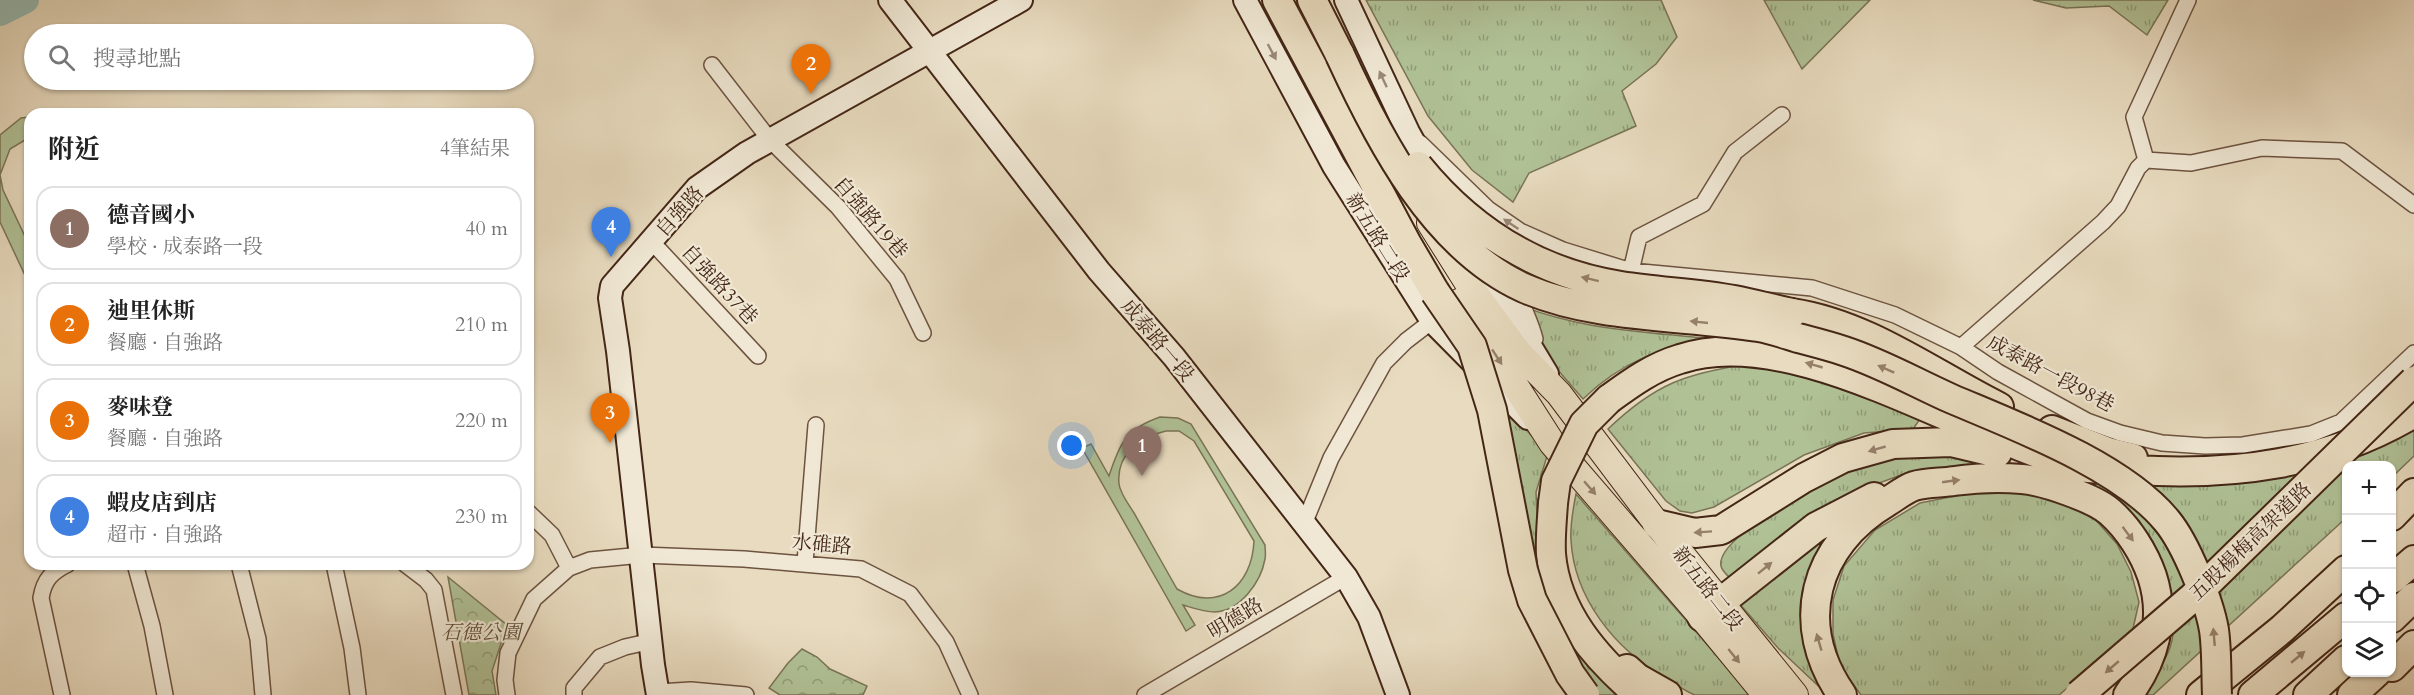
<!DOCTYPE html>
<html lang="zh-TW">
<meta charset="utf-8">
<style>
body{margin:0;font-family:Cardo,"Noto Serif TC",serif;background:#f2f2f2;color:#222}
.controls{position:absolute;right:18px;bottom:18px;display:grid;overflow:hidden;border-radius:12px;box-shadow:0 2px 4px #0004}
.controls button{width:54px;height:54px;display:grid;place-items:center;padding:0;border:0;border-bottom:2px solid #e0e0e0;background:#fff;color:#222;font:30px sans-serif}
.you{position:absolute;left:1072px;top:446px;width:21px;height:21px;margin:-15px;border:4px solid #fff;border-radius:50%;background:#1a73e8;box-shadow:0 0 0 9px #1a73e833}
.badge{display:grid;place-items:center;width:39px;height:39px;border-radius:50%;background:#2563eb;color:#fff;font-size:20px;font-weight:700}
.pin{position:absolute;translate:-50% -50px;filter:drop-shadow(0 2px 3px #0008)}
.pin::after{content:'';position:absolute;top:32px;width:21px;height:18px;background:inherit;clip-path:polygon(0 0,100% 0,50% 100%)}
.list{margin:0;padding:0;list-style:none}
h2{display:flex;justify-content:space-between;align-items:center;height:78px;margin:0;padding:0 24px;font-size:26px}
h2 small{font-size:20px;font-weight:400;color:#767676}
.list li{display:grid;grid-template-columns:39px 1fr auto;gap:18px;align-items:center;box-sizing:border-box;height:84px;margin:0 12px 12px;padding:0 12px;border:2px solid #e0e0e0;border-radius:18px}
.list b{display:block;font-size:22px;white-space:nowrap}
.list p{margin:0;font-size:20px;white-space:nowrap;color:#767676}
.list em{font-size:20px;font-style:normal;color:#767676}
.icon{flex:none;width:33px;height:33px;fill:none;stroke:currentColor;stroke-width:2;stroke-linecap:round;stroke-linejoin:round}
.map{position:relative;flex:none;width:2414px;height:695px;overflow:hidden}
.search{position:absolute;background:#fff;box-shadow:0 2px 4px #0004;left:24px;top:24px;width:510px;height:66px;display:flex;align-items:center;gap:15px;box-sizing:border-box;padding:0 21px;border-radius:33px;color:#767676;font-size:22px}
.panel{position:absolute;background:#fff;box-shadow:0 2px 4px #0004;left:24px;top:108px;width:510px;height:462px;border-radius:18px}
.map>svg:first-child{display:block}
.grass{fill:url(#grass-tufts);stroke:#7a7456;stroke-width:1.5}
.forest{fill:url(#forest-crowns);stroke:#7a7456;stroke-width:1.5}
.pitch{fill:#b0c196;stroke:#7a7456;stroke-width:1.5;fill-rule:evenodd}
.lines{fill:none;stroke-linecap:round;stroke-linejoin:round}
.river{stroke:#97bbb2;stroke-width:26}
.street-casing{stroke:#6d5340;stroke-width:18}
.secondary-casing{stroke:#442616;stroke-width:26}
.primary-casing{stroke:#442616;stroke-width:28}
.highway-casing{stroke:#442616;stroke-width:32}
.street{stroke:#f0e8d5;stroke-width:15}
.secondary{stroke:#f0e8d5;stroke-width:22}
.primary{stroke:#e8dbbf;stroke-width:26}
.highway{stroke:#e8dbbf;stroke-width:28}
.highway-bridge-casing{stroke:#442616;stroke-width:32;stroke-linecap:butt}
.highway-bridge{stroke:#e8dbbf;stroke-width:28}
.oneway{fill:#9a8776}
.oneway2{fill:#96806a}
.labels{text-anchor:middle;stroke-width:4.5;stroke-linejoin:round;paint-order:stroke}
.street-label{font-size:20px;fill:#442616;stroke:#f0e8d5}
.park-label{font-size:20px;font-style:italic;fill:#5f4d36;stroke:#f0e8d5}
</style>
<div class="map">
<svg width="2414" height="695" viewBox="0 0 2414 695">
<defs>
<pattern id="grass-tufts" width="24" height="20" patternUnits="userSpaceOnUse" patternTransform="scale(1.5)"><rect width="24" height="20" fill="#b0c196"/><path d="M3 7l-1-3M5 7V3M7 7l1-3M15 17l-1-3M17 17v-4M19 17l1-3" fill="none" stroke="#919d79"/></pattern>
<pattern id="forest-crowns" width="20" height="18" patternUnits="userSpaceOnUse" patternTransform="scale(1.5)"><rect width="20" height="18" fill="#b0c196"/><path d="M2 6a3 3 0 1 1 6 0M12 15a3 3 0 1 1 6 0" fill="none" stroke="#919d79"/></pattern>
</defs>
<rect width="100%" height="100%" fill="#e8dbbf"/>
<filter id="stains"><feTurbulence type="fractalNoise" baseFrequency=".00333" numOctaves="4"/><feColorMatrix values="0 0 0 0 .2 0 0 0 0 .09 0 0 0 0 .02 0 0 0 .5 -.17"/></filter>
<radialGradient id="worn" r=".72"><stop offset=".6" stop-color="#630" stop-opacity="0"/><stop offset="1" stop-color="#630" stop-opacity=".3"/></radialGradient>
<!-- grass -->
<path class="grass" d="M 1366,0 L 1661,0 L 1677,37 L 1656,64 L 1622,91 L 1636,126 L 1529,173 L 1513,202 L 1472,170 L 1428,116 Z
M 1764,0 L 1870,0 L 1802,69 Z
M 2033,0 L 2168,0 L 2147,35 L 2109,6 L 2066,8 Z
M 1509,301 C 1576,330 1640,331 1712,339 C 1661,347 1621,362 1583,399 L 1557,369 Z
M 1750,364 L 1804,374 L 1920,419 L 1913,429 L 1864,433 L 1804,455 L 1714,507 L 1692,513 L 1680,511 L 1666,501 L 1608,429 C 1655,384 1686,373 1750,364 Z
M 1492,394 L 1548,453 L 1536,492 L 1538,539 L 1622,695 L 1593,695 L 1547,619 Z
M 2414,427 L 2414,456 L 2392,477 L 2392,466 L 2346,466 L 2346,518 L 2153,695 L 2141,695 C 2153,677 2171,657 2173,634 C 2178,587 2153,523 2113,496 C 2100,488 2085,482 2072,475 L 2149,483 Z
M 1926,455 L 1966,457 L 2031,467 L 1942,468 L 1906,473 L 1858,491 L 1732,580 C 1728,576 1722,571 1721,566 C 1714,532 1860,463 1889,457 C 1901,455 1914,456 1926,455 Z
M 1975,492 L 2024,492 L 2067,503 L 2094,518 L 2117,544 L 2131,572 L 2139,602 L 2132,633 L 2059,695 L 1861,695 L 1840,666 L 1833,634 L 1833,600 L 1844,566 L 1875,530 L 1920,503 Z
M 1576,494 L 1751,695 C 1736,695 1708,695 1695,695 C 1684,691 1673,682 1663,676 C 1615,649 1574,598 1571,540 C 1570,525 1573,509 1576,494 Z
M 1837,526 L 1815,559 L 1828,695 L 1778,648 L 1738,602 Z"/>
<!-- forest -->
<path class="forest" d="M 448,577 L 507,625 L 492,671 L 496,695 L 469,695 Z
M 802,649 L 817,657 L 830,669 L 867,686 L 863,695 L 780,695 L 769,688 L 788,663 Z"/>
<!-- pitch -->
<path class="pitch" d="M 30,117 L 30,137 L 10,149 L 0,175 L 3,190 L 30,247 L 30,286 L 0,222 L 0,135 L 21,118 Z
M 1160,417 L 1178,418 L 1191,424 L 1265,545 C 1265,549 1266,555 1265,559 C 1261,582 1240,611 1215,612 C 1204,612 1193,608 1183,605 L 1195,625 L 1186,631 L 1082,448 L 1091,444 L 1109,476 C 1120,442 1126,429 1160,417 ZM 1166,431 L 1179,431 L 1194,441 L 1254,541 C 1252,586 1219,613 1177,589 C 1163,564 1148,538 1134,513 C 1129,505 1120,493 1119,484 C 1116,454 1140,437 1166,431 Z"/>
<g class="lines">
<!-- river -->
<path class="river" d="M 0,13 L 26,0"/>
<defs>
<path id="street" d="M 712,65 L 770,140 L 838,207 L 897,279 L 923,333
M 1420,143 L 1488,209 L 1520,231 L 1563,250 L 1631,271 L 1812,288 L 1895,315 L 1961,347 L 1998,372 L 2087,421 L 2120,433 L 2162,443 L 2205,446 L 2243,445 L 2311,434 L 2341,422 L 2414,353
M 2146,160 L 2191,163 L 2262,148 L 2342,151 L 2414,205
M 652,242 L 758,356
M 1631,271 L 1639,237 L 1703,204 L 1735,152 L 1782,115
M 1535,339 C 1525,300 1503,291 1544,259
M 1961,347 L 2103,222 L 2118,206 L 2138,168 L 2146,160 L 2134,117 L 2188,0
M 528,512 L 552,535 L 569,568
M 1304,524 L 1331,458 L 1384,363 L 1406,341 L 1432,321
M 805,563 L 816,425
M 135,564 L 152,626 L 165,695
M 239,564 L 258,639 L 263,695
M 334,564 L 352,648 L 358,695
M 405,564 L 426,580 L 434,590 L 454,695
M 658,692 L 691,690 L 746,695
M 62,695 L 41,598 C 44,579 52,572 68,564
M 507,695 L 505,680 L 508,653 L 534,599 L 569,568 L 590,560 L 642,555 L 744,559 L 861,569 L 910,594 L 946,642 L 970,695
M 574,695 L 574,688 L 600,657 L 625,647 L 652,641
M 1145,695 L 1346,577"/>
<path id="secondary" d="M 890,0 L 1099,271 L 1174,357 L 1346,577 L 1369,617 L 1398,695
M 1245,0 L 1334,166 L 1432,321 L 1528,418
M 1346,0 L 1408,132 L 1434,179
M 1479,261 L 1547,374
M 658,695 L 653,665 L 618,351 L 610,298 L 612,286 L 697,188 L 747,153 L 1021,0"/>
<path id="primary" d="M 1430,223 L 1471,288 L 1518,352 L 1559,394 L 1657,524 L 1795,695
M 1461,301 L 1552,443 L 1702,617 L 1766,695"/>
<path id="highway" d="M 1277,0 L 1407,244 L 1435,292
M 1312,0 L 1340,55
M 1792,313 C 1867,324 1933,374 1999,407
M 1609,399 C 1631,383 1653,367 1680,359 C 1778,326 1920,409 2012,443 C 2032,450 2059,464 2080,467 C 2097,470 2117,469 2134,470 C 2233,476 2327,465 2414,413
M 2052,430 L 2108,452 L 2133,458
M 1553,503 C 1552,520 1550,537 1551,554 C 1556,613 1596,658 1639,695
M 2392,516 L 2414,493
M 1657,524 L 1695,533 L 1721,530 L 1804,478 L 1843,458 L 1893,444 L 1951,442 L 1997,453
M 2392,579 L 2414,560
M 1702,617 L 1816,527 L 1874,497
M 2392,618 L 2414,597
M 2392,667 L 2414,645
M 1627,669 L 1637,678 L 1667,695
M 1842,695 C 1793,624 1813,546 1887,502 C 1895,497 1905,489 1914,486 C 1926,482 1942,483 1954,481 C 1976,478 2000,477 2022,479 C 2044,481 2094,498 2110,512 C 2129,529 2144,553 2152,576 C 2166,619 2154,660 2128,695
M 2201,695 L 2282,629 L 2346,570
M 2253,695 L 2346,617
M 2308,695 L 2346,660
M 2352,695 L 2377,672"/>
</defs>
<!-- street casing -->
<use href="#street" class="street-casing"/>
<!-- secondary casing -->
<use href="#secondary" class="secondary-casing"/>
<!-- primary casing -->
<use href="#primary" class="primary-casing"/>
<!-- highway casing -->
<use href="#highway" class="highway-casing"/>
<!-- street -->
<use href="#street" class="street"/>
<!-- secondary -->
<use href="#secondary" class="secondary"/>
<!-- primary -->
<use href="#primary" class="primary"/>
<!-- highway -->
<use href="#highway" class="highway"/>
<defs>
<path id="highway-bridge" d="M 1340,55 C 1379,140 1434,247 1524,288 C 1595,319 1682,315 1758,327 C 1771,329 1785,334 1798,338 C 1813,342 1829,346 1844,351 C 1881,363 1916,383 1952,399 C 2018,427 2122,466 2167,521 C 2186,544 2209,601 2214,630 C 2217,651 2216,674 2217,695
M 1418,166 C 1470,230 1538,273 1621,286 C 1659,292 1697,293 1734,300 C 1754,304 1773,309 1792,313
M 1435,292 L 1472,346 L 1492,410 L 1523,570 L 1532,600 L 1570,674 L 1585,695
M 1553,503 L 1556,481 L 1584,424 L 1609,399
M 2079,695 L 2193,597 L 2414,381"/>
</defs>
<!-- highway-bridge casing -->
<use href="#highway-bridge" class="highway-bridge-casing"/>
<!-- highway-bridge -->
<use href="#highway-bridge" class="highway-bridge"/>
</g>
<!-- one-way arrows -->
<defs><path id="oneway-solid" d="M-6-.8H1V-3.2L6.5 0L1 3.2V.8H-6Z" transform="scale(1.5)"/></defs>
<g class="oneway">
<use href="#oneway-solid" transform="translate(1272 52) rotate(62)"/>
<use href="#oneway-solid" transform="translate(1383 79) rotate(-115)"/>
<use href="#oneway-solid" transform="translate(1511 224) rotate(-146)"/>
</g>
<g class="oneway2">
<use href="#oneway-solid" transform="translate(1590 279) rotate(-166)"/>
<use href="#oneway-solid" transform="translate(1699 322) rotate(-174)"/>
<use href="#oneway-solid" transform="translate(1497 357) rotate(57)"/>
<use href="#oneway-solid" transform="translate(1814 365) rotate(-164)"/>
<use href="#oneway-solid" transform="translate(1886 369) rotate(-156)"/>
<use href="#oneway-solid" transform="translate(1877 449) rotate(164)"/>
<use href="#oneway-solid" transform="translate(1951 481) rotate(-8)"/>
<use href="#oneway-solid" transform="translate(1590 488) rotate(49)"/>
<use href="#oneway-solid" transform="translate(1703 532) rotate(176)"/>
<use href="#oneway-solid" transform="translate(2128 534) rotate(53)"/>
<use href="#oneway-solid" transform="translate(1765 568) rotate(-39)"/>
<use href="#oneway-solid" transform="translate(2214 637) rotate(-95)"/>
<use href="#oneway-solid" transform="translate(1819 642) rotate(-106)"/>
<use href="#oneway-solid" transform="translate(1734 656) rotate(51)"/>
<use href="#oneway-solid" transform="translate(2298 657) rotate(-40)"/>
<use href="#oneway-solid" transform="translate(2112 667) rotate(139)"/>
</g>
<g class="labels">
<!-- street labels -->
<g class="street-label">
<text transform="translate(679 211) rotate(-48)" y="7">自強路</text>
<text transform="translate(871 217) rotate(49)" y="7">自強路19巷</text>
<text transform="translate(1378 237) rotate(58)" y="7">新五路二段</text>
<text transform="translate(720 284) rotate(47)" y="7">自強路37巷</text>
<text transform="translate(1158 340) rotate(50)" y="7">成泰路一段</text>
<text transform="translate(2051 373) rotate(28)" y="7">成泰路一段98巷</text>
<text transform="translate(2250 541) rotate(-44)" y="7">五股楊梅高架道路</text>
<text transform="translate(822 544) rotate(5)" y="7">水碓路</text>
<text transform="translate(1708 588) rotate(52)" y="7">新五路二段</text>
<text transform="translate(1235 618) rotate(-31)" y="7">明德路</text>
</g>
<!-- park labels -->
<g class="park-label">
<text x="481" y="639">石德公園</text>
</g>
</g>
<rect width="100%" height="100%" filter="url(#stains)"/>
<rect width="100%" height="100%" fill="url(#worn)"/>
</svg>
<div class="controls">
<button>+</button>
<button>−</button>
<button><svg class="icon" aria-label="locate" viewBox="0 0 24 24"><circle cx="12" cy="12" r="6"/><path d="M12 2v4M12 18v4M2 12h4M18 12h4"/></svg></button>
<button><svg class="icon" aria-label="layers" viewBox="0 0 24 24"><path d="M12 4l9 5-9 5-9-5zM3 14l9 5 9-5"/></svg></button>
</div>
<div class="you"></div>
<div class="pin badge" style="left:1142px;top:476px;background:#8d6e63">1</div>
<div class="pin badge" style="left:811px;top:94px;background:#e8710a">2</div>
<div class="pin badge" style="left:610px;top:443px;background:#e8710a">3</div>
<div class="pin badge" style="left:611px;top:257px;background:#3f7fe0">4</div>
<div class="search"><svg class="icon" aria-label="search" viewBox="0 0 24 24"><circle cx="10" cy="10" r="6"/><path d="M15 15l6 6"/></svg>搜尋地點</div>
<section class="panel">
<h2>附近<small>4筆結果</small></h2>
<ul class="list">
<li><span class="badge" style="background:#8d6e63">1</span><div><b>德音國小</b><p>學校 · 成泰路一段</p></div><em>40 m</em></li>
<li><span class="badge" style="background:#e8710a">2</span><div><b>迪里休斯</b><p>餐廳 · 自強路</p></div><em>210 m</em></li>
<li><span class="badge" style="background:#e8710a">3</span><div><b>麥味登</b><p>餐廳 · 自強路</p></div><em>220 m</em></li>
<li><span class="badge" style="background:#3f7fe0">4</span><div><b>蝦皮店到店</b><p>超市 · 自強路</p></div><em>230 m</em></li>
</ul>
</section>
</div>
